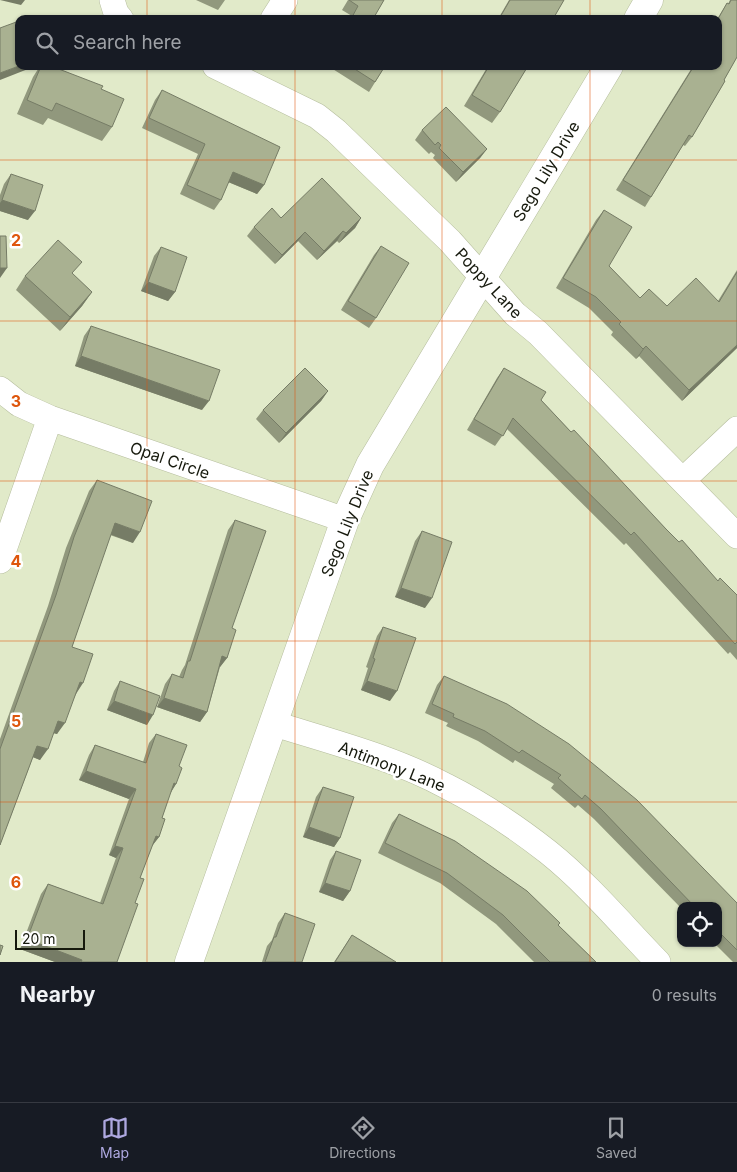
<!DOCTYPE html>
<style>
body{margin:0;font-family:Inter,sans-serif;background:#20242c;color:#f1f3f6}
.controls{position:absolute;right:15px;bottom:15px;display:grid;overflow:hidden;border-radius:10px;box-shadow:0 1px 4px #0004}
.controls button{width:45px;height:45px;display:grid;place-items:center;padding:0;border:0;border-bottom:1px solid #363941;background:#171b24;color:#f1f3f6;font:25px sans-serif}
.scale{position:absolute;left:15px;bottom:12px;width:70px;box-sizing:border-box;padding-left:5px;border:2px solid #16190d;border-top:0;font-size:14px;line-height:18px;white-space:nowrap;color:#16190d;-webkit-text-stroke:4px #fff;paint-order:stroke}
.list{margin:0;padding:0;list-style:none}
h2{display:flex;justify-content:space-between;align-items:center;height:65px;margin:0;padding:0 20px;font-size:21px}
h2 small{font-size:16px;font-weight:400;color:#9ea1a6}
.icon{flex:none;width:28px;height:28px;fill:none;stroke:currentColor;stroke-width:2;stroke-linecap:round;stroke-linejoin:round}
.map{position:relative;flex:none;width:737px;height:962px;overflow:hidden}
.search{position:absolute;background:#171b24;box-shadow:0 1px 4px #0004;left:15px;right:15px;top:15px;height:55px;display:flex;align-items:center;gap:12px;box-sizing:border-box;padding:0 18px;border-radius:10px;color:#9ea1a6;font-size:19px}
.sheet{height:140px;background:#171b24}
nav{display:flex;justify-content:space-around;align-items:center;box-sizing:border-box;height:70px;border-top:1px solid #363941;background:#171b24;font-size:14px;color:#9ea1a6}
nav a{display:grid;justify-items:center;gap:2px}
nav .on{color:#aea8e0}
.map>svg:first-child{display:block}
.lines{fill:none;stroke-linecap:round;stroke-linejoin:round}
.street-casing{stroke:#b5bd9d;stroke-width:26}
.secondary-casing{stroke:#b5bd9d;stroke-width:29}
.street{stroke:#fff;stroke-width:25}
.secondary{stroke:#fff;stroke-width:28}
.wall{fill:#91987d}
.shaded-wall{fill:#767c66}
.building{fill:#a9b191;stroke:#767c66}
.grid{fill:none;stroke:#de560c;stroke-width:1;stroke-opacity:0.55}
.labels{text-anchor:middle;stroke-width:5;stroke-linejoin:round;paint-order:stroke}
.street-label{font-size:16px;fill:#16190d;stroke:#fff}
.grid-label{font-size:16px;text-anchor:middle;font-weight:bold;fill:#de560c;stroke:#fff;stroke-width:5;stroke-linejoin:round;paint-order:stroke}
</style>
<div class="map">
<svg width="737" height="962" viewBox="0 0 737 962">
<rect width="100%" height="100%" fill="#e1eac9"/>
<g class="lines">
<defs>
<path id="street" d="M 112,0 L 116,13 L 121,19
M 273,19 L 285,0
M 215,66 L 317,116 L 336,131 L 450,241 L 515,314 L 538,333 L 737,536
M 0,389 L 19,404 L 50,418 L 345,520
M 683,480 L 737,429
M 0,561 L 50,418
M 275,724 C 332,742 392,757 446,786 C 482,804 516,827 548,852 C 588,884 622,925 658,962"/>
<path id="secondary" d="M 638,19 L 649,0
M 189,962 L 345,520 L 370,465 L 609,66"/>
</defs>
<!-- street casing -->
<use href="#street" class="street-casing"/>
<!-- secondary casing -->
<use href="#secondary" class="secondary-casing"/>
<!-- street -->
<use href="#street" class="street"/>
<!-- secondary -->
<use href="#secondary" class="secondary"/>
</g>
<!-- wall -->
<path class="wall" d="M 196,0 L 225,0 L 218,10 Z
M 348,0 L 384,0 L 373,19 L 350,19 L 352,16 L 342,10 Z
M 509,0 L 564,0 L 553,19 L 498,19 Z
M 730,0 L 737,0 L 737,57 L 724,80 L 725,81 L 692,137 L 685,146 L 683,145 L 645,207 L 616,190 L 693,66 L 718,66 L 718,19 L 717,19 L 727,3 L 728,4 Z
M 40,66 L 51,66 L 101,89 L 112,127 L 102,141 L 48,118 L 43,125 L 17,114 L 33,77 Z
M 328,66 L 385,66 L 369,92 Z
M 488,66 L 528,66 L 500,112 L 492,123 L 464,106 Z
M 162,90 L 264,185 L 257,194 L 228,182 L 221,200 L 214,210 L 180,194 L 198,154 L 142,128 L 155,100 Z
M 422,130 L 487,149 L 480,158 L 456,182 L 433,158 L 435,155 L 431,152 L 429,154 L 415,140 Z
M 11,174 L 28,220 L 0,211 L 0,195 L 4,184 Z
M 604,210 L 609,266 L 640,298 L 667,306 L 718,301 L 737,270 L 737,348 L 682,401 L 639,356 L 636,359 L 611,335 L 613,332 L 589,308 L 556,288 L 596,220 Z
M 281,218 L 361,218 L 355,228 L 339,243 L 337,241 L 317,260 L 298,241 L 275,264 L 247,236 L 254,227 Z
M 381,246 L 376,318 L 369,328 L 341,310 L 374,255 Z
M 161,247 L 175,292 L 168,301 L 141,291 L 154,256 Z
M 73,275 L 92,292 L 82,306 L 60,331 L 16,290 L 25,276 Z
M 91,326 L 202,410 L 75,366 L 84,336 Z
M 504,368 L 541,400 L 571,432 L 666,529 L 718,581 L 737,595 L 737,660 L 730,652 L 728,654 L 626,543 L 624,545 L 507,429 L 495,446 L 467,430 L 497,378 Z
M 328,391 L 321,401 L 279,443 L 256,419 L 263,410 Z
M 97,480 L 133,543 L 110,535 L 72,647 L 76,694 L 57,734 L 53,733 L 40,760 L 33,757 L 0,845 L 0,739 L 48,606 L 66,548 L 89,491 Z
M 235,520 L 232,628 L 227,658 L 220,667 L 207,712 L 200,722 L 157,707 L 165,684 L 172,674 L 179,677 L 182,670 L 185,665 L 228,530 Z
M 422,531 L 425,608 L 395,597 L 415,541 Z
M 383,627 L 390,701 L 361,690 L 368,668 L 366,667 L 377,636 Z
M 444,676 L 737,903 L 737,962 L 733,962 L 714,943 L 718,943 L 718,906 L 681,906 L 681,908 L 594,819 L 578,805 L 575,808 L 551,788 L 554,784 L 515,760 L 513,763 L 478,741 L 446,726 L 448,723 L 425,713 L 437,685 Z
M 120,681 L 147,725 L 107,710 L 114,691 Z
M 156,734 L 179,766 L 176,784 L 170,793 L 162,818 L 159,837 L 152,846 L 140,878 L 135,903 L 117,962 L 55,962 L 20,949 L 41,894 L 48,884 L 100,903 L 116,858 L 109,855 L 129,799 L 79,780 L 89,755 L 95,745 L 143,762 L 149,743 Z
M 323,787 L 340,838 L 334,847 L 303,837 L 316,797 Z
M 399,814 L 558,925 L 596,962 L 534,962 L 496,924 L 440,883 L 378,853 L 392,823 Z
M 336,851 L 350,891 L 343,901 L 319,892 L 330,860 Z
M 285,913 L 302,962 L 262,962 L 267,946 L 272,940 L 278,923 Z
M 352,935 L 396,962 L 334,962 Z"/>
<!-- shaded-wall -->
<path class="shaded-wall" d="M 0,0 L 25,0 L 21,5 Z
M 19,66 L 30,66 L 28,69 L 0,80 L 0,73 Z
M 487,149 L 480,158 L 456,182 L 463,172 Z
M 233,172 L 264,185 L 257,194 L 226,181 Z
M 2,200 L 35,211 L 28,220 L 0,211 L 0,203 Z
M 361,218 L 355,228 L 339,243 L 346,233 Z
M 343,231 L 337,241 L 317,260 L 324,251 Z
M 305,232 L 298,241 L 275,264 L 282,255 Z
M 0,268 L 7,268 L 0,278 Z
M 148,282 L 175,292 L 168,301 L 141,291 Z
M 92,292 L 82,306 L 60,331 L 70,317 Z
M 737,345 L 737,348 L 682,401 L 689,390 Z
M 646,346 L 639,356 L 636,359 L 643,349 Z
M 81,356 L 209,401 L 202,410 L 75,366 Z
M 328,391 L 321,401 L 279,443 L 286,433 Z
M 115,523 L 140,532 L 133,543 L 107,533 Z
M 401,588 L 432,598 L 425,608 L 395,597 Z
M 222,656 L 227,658 L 220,667 L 216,666 Z
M 367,681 L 397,691 L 390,701 L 361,690 Z
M 80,682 L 83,683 L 76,694 L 72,692 Z
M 164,698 L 207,712 L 200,722 L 157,707 Z
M 114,701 L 153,715 L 147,725 L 107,710 Z
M 58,721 L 65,723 L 57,734 L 50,732 Z
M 37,746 L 48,749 L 40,760 L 30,756 Z
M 86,771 L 136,789 L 129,799 L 79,780 Z
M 174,783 L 176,784 L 170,794 Z
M 309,827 L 340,838 L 334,847 L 303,837 Z
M 156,836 L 159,837 L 152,846 Z
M 115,846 L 123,848 L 116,858 L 109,855 Z
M 325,883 L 350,891 L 343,901 L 319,892 Z
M 27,939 L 82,960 L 80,962 L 55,962 L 20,949 Z"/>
<!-- building -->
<path class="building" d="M 349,0 L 384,0 L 373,19 L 351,19 L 358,6 Z
M 510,0 L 564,0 L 553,19 L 499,19 Z
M 731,0 L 737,0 L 737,57 L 724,80 L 725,81 L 692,137 L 689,135 L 651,197 L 623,180 L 694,66 L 718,66 L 718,19 L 727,3 L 729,4 Z
M 19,21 L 19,66 L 0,73 L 0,28 Z
M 41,66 L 51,66 L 103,86 L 101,89 L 124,99 L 112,127 L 56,103 L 52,111 L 27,100 Z
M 350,66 L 385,66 L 375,82 Z
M 489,66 L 528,66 L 500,112 L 472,95 Z
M 162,90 L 280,147 L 264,185 L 233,172 L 221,200 L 187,185 L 205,144 L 149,118 Z
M 446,107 L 487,149 L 463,172 L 439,148 L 441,145 L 438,142 L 435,145 L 422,130 Z
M 11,174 L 43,185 L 35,211 L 2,200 Z
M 322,178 L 361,218 L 346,233 L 343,231 L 324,251 L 305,232 L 282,255 L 254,227 L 272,208 L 281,218 Z
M 604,210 L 632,227 L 609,266 L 640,298 L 649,289 L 667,306 L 696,278 L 719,302 L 737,272 L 737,345 L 689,390 L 646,346 L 643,349 L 619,324 L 621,322 L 596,297 L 563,278 Z
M 0,236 L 6,236 L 7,268 L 0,268 Z
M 58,240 L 82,262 L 72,273 L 92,292 L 70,317 L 25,276 Z
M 381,246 L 409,263 L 376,318 L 348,301 Z
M 161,247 L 187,257 L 175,292 L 148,282 Z
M 91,326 L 220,370 L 209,401 L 81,356 Z
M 305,368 L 328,391 L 286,433 L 263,410 Z
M 504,368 L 546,392 L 541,400 L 571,432 L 574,430 L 666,529 L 679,542 L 682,540 L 718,581 L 720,578 L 737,595 L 737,642 L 735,644 L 634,532 L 631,535 L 513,418 L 503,436 L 474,419 Z
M 97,480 L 152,501 L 140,532 L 115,523 L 72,647 L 93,654 L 83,683 L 80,682 L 65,723 L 58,721 L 48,749 L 37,746 L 0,845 L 0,749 L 56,595 L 74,537 Z
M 235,520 L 266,531 L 232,628 L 236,630 L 227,658 L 222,656 L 207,712 L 164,698 L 172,674 L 183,678 L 188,661 L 190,661 Z
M 422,531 L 452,542 L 432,598 L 401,588 Z
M 383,627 L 416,638 L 397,691 L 367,681 L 375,659 L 373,658 Z
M 444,676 L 507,704 L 569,744 L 637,800 L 737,903 L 737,950 L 718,931 L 718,906 L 694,906 L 601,809 L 585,795 L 582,799 L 558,778 L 561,775 L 522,750 L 519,753 L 485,731 L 453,717 L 454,714 L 432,704 Z
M 120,681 L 160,696 L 153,715 L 114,701 Z
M 156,734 L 187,745 L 179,766 L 182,768 L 176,784 L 174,783 L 162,818 L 165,819 L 159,837 L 156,836 L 140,878 L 144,879 L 135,903 L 138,904 L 117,962 L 81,962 L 82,960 L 27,939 L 48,884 L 103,904 L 123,848 L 115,846 L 136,789 L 86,771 L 95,745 L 146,763 Z
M 323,787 L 354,797 L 340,838 L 309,827 Z
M 399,814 L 455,841 L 527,891 L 560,923 L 558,925 L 596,962 L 550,962 L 503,915 L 447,873 L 385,843 Z
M 336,851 L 361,860 L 350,891 L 325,883 Z
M 285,913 L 315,924 L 302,962 L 265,962 L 274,937 L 276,937 Z
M 352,935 L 396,962 L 335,962 Z
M 0,945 L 3,946 L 0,955 Z"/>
<!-- grid -->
<path class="grid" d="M 147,0 L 147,19M 295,0 L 295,19M 442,0 L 442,19M 590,0 L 590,19M 147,66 L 147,962M 295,66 L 295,962M 442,66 L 442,962M 590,66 L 590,962M 0,160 L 737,160M 0,321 L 737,321M 0,481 L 737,481M 0,641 L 737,641M 0,802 L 737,802"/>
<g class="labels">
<!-- street labels -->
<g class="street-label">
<text transform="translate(546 171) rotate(-59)" y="6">Sego Lily Drive</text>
<text transform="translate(489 283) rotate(47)" y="6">Poppy Lane</text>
<text transform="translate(170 460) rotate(19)" y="6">Opal Circle</text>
<text transform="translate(347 523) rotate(-68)" y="6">Sego Lily Drive</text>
<text transform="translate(392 766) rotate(21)" y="6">Antimony Lane</text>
</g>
</g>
<g class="grid-label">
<text x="16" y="246">2</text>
<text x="16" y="407">3</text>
<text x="16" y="567">4</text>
<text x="16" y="727">5</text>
<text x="16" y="888">6</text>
</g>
</svg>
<div class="controls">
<button><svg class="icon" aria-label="locate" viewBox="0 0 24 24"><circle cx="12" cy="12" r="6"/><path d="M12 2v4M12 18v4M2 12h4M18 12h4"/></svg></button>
</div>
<div class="scale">20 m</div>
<div class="search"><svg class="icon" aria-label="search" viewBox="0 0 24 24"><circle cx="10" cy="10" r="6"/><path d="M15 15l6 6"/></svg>Search here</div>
</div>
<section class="sheet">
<h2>Nearby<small>0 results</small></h2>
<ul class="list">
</ul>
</section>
<nav>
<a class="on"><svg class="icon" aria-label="map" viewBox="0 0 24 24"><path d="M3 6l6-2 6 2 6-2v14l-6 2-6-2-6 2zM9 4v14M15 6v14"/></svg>Map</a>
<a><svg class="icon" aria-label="directions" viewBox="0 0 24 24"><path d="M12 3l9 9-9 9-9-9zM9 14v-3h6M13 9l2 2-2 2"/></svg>Directions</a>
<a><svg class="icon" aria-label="saved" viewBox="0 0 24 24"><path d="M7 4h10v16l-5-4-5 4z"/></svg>Saved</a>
</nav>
